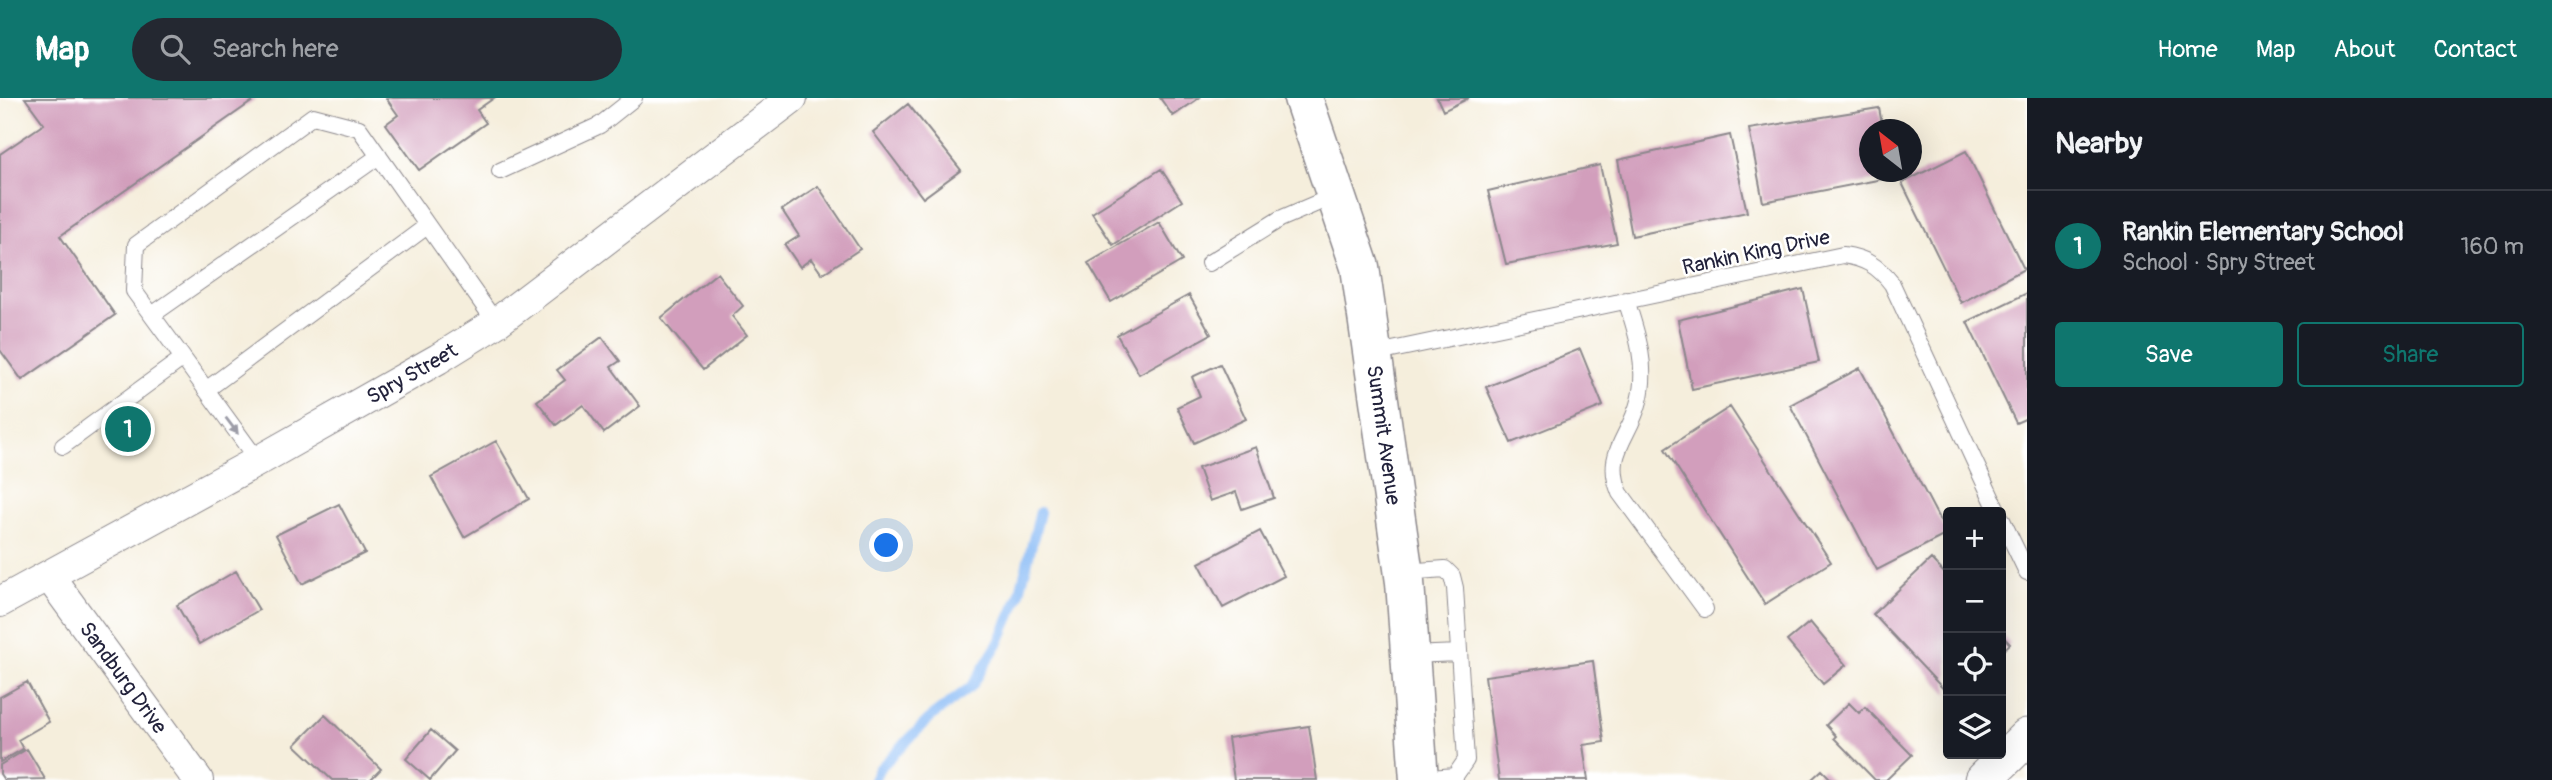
<!DOCTYPE html>
<meta charset="utf-8">
<style>
body{margin:0;font-family:Pangolin,sans-serif;background:#242831;color:#f1f3f6}
.controls{position:absolute;right:21px;bottom:21px;display:grid;overflow:hidden;border-radius:7px;box-shadow:0 7px 28px #0002}
.controls button{width:63px;height:63px;display:grid;place-items:center;padding:0;border:0;border-bottom:2px solid #363941;background:#171b24;color:#f1f3f6;font:35px sans-serif}
.compass{position:absolute;left:1859px;top:21px;width:63px;height:63px;border-radius:50%;background:#171b24;box-shadow:0 7px 28px #0002;rotate:329deg}
.you{position:absolute;left:887px;top:448px;width:24px;height:24px;margin:-18px;border:5px solid #fff;border-radius:50%;background:#1a73e8;box-shadow:0 0 0 10px #1a73e833}
.badge{display:grid;place-items:center;width:46px;height:46px;border-radius:50%;background:#0f766e;color:#fff;font-size:23px;font-weight:700}
.pin{position:absolute;translate:-50% -50%;border:4px solid #fff;box-shadow:0 2px 7px #0006}
.list{margin:0;padding:0;list-style:none}
h2{display:flex;justify-content:space-between;align-items:center;height:91px;margin:0;padding:0 28px;font-size:30px}
h2 small{font-size:23px;font-weight:400;color:#9ea1a6}
.list li{display:grid;grid-template-columns:46px 1fr auto;gap:21px;align-items:center;box-sizing:border-box;height:112px;padding:0 28px;border-top:2px solid #363941}
.list b{display:block;font-size:26px;white-space:nowrap}
.list p{margin:0;font-size:23px;white-space:nowrap;color:#9ea1a6}
.list em{font-size:23px;font-style:normal;color:#9ea1a6}
.actions{display:flex;gap:14px;padding:21px 28px}
.actions a{flex:1;padding:16px 0;border:2px solid #0f766e;border-radius:7px;text-align:center;font-size:24px;color:#0f766e}
.actions .main{background:#0f766e;color:#fff}
.icon{flex:none;width:38px;height:38px;fill:none;stroke:currentColor;stroke-width:2;stroke-linecap:round;stroke-linejoin:round}
.map{position:relative;flex:none;width:2027px;height:682px;overflow:hidden}
header{display:flex;align-items:center;gap:42px;box-sizing:border-box;height:98px;padding:0 35px;background:#0f766e;color:#fff}
header strong{font-size:33px}
nav{display:flex;gap:38px;margin-inline-start:auto;font-size:24px}
.search{width:490px;height:63px;background:#242831;display:flex;align-items:center;gap:18px;box-sizing:border-box;padding:0 24px;border-radius:38px;color:#9ea1a6;font-size:26px}
main{display:flex}
aside{flex:1;background:#171b24}
.map>svg:first-child{display:block}
.lines{fill:none;stroke-linecap:round;stroke-linejoin:round}
.stream{stroke:#89bbf6;stroke-width:10}
.building{fill:#d29ebc}
.service-casing{stroke:#8c888c;stroke-width:18}
.minor-casing{stroke:#8c888c;stroke-width:32}
.tertiary-casing{stroke:#8c888c;stroke-width:39}
.secondary-casing{stroke:#8c888c;stroke-width:41}
.service{stroke:#fff;stroke-width:16}
.minor{stroke:#fff;stroke-width:30}
.tertiary{stroke:#fff;stroke-width:37}
.secondary{stroke:#fff;stroke-width:38}
.oneway{fill:#9c9ca7}
.labels{text-anchor:middle;stroke-width:5;stroke-linejoin:round;paint-order:stroke}
.street-label{font-size:21px;fill:#22223b;stroke:#fff}
</style>
<header>
<strong>Map</strong>
<div class="search"><svg class="icon" aria-label="search" viewBox="0 0 24 24"><circle cx="10" cy="10" r="6"/><path d="M15 15l6 6"/></svg>Search here</div>
<nav><a>Home</a><a>Map</a><a>About</a><a>Contact</a></nav>
</header>
<main>
<div class="map">
<svg width="2027" height="682" viewBox="0 0 2027 682">
<rect width="100%" height="100%" fill="#fff"/>
<filter id="ink" filterUnits="userSpaceOnUse"><feTurbulence type="fractalNoise" baseFrequency=".0143" numOctaves="2"/><feDisplacementMap in="SourceGraphic" scale="14" xChannelSelector="R" yChannelSelector="G"/><feConvolveMatrix kernelMatrix="1 2 1 2 8 2 1 2 1" color-interpolation-filters="sRGB"/></filter>
<filter id="wash" filterUnits="userSpaceOnUse"><feTurbulence type="fractalNoise" baseFrequency=".00686" numOctaves="4" result="noise"/><feDisplacementMap in="SourceGraphic" scale="28" xChannelSelector="R" yChannelSelector="G"/><feGaussianBlur stdDeviation="1.57" result="paint"/><feColorMatrix in="noise" values="0 0 0 0 0 0 0 0 0 0 0 0 0 0 0 0 0 1.4 0 .05"/><feComposite in="paint" operator="in"/></filter>
<g filter="url(#wash)">
<rect width="100%" height="100%" fill="#f5eedc"/>
<g class="lines">
<!-- stream -->
<path class="stream" d="M 874,682 L 879,671 L 932,618 L 972,588 L 999,544 L 1019,498 L 1040,414"/>
</g>
<g id="blocks">
<!-- building -->
<path class="building" d="M 25,0 L 257,0 L 60,138 L 115,217 L 22,282 L 0,252 L 0,56 L 44,26 Z
M 386,0 L 494,0 L 477,12 L 486,25 L 419,72 L 386,26 L 398,17 Z
M 1160,0 L 1199,0 L 1173,18 Z
M 1437,0 L 1469,0 L 1443,13 Z
M 908,6 L 961,72 L 923,100 L 873,34 Z
M 1879,10 L 1883,32 L 1870,32 L 1870,74 L 1891,74 L 1893,79 L 1763,104 L 1749,31 Z
M 1730,37 L 1747,114 L 1632,138 L 1618,62 Z
M 1966,53 L 2024,171 L 1961,205 L 1902,85 Z
M 1600,67 L 1617,145 L 1506,166 L 1488,93 Z
M 1161,71 L 1182,103 L 1113,147 L 1092,115 Z
M 818,88 L 860,151 L 822,176 L 811,161 L 800,169 L 785,147 L 799,138 L 782,112 Z
M 1159,124 L 1182,163 L 1111,204 L 1088,165 Z
M 717,175 L 743,208 L 732,218 L 747,237 L 703,272 L 661,220 Z
M 1803,191 L 1819,264 L 1692,291 L 1678,222 Z
M 2027,195 L 2027,320 L 2016,325 L 1967,224 Z
M 1189,197 L 1211,236 L 1139,276 L 1117,237 Z
M 602,239 L 620,263 L 611,269 L 640,308 L 604,335 L 583,307 L 556,327 L 537,303 L 565,282 L 557,272 Z
M 1580,251 L 1603,308 L 1511,345 L 1486,289 Z
M 1220,266 L 1246,321 L 1194,345 L 1177,309 L 1200,298 L 1192,279 Z
M 1860,270 L 1947,436 L 1877,472 L 1790,307 Z
M 1730,309 L 1831,464 L 1765,506 L 1665,351 Z
M 496,343 L 529,401 L 464,439 L 431,379 Z
M 1256,349 L 1274,400 L 1242,411 L 1236,394 L 1210,403 L 1198,370 Z
M 339,406 L 365,455 L 302,486 L 276,437 Z
M 1260,433 L 1284,478 L 1223,510 L 1199,465 Z
M 1931,461 L 1948,479 L 1948,596 L 1873,516 Z
M 236,473 L 259,512 L 199,546 L 177,507 Z
M 1810,524 L 1846,567 L 1823,586 L 1787,543 Z
M 2001,536 L 2010,546 L 2001,554 Z
M 1593,563 L 1604,644 L 1583,647 L 1588,682 L 1499,682 L 1485,578 Z
M 27,584 L 49,624 L 18,642 L 23,651 L 0,664 L 0,599 Z
M 1849,605 L 1859,615 L 1865,609 L 1912,657 L 1886,682 L 1875,682 L 1834,640 L 1836,638 L 1826,627 Z
M 325,617 L 381,671 L 370,682 L 332,682 L 295,647 Z
M 1309,628 L 1317,682 L 1234,682 L 1228,640 Z
M 431,632 L 455,653 L 430,682 L 406,661 Z
M 27,651 L 45,681 L 4,682 L 0,676 L 0,667 Z
M 1822,672 L 1832,682 L 1811,682 Z"/>
</g>
</g>
<g filter="url(#ink)">
<use href="#blocks" fill-opacity="0" stroke="#8c888c" stroke-width="2"/>
<g class="lines">
<defs>
<path id="service" d="M 500,73 L 600,27 L 634,0
M 1209,165 L 1280,121 L 1336,97
M 1626,202 C 1637,235 1648,269 1639,303 C 1630,340 1603,355 1620,395 L 1705,511
M 152,217 L 379,58
M 1373,256 L 1843,157 C 1865,160 1878,168 1892,186 L 1998,414
M 183,260 L 258,363
M 206,292 L 427,128
M 63,348 L 183,260 L 134,193 L 136,147 L 313,18 L 359,30 L 496,225
M 2001,420 L 2027,474
M 1404,474 L 1445,471 L 1452,478 L 1455,490 L 1466,662 L 1455,678 L 1419,681
M 1410,557 L 1459,555"/>
<g id="minor">
<path id="s1" d="M 49,478 L 198,682"/>
<path id="s2" d="M 0,504 L 258,363 L 438,261 L 496,225 L 792,0"/>
</g>
<path id="tertiary" d="M 1983,682 L 2027,639"/>
<g id="secondary">
<path id="s3" d="M 1303,0 L 1360,169 L 1405,484 L 1419,682"/>
</g>
</defs>
<!-- service casing -->
<use href="#service" class="service-casing"/>
<!-- minor casing -->
<use href="#minor" class="minor-casing"/>
<!-- tertiary casing -->
<use href="#tertiary" class="tertiary-casing"/>
<!-- secondary casing -->
<use href="#secondary" class="secondary-casing"/>
<!-- service -->
<use href="#service" class="service"/>
<!-- minor -->
<use href="#minor" class="minor"/>
<!-- tertiary -->
<use href="#tertiary" class="tertiary"/>
<!-- secondary -->
<use href="#secondary" class="secondary"/>
</g>
<!-- one-way arrows -->
<defs><path id="oneway-solid" d="M-6-.8H1V-3.2L6.5 0L1 3.2V.8H-6Z" transform="scale(1.75)"/></defs>
<use class="oneway" href="#oneway-solid" transform="translate(232 328) rotate(53)"/>
</g>
<g class="labels">
<!-- street labels -->
<g class="street-label">
<text transform="translate(1756 154) rotate(-12)" y="7">Rankin King Drive</text>
<text dy="7" stroke="none"><textPath href="#s2" startOffset="471">Spry Street</textPath></text>
<text dy="7" stroke="none"><textPath href="#s3" startOffset="348">Summit Avenue</textPath></text>
<text dy="7" stroke="none"><textPath href="#s1" startOffset="126">Sandburg Drive</textPath></text>
</g>
</g>
</svg>
<div class="controls">
<button>+</button>
<button>−</button>
<button><svg class="icon" aria-label="locate" viewBox="0 0 24 24"><circle cx="12" cy="12" r="6"/><path d="M12 2v4M12 18v4M2 12h4M18 12h4"/></svg></button>
<button><svg class="icon" aria-label="layers" viewBox="0 0 24 24"><path d="M12 4l9 5-9 5-9-5zM3 14l9 5 9-5"/></svg></button>
</div>
<svg class="compass" viewBox="-18 -18 36 36"><path d="M0-13l5 13h-10z" fill="#e53935"/><path d="M0 13l5-13h-10z" fill="#9ea1a6"/></svg>
<div class="you"></div>
<div class="pin badge" style="left:128px;top:331px">1</div>
</div>
<aside>
<h2>Nearby<small></small></h2>
<ul class="list">
<li><span class="badge">1</span><div><b>Rankin Elementary School</b><p>School · Spry Street</p></div><em>160 m</em></li>
</ul>
<div class="actions"><a class="main">Save</a><a>Share</a></div>
</aside>
</main>
